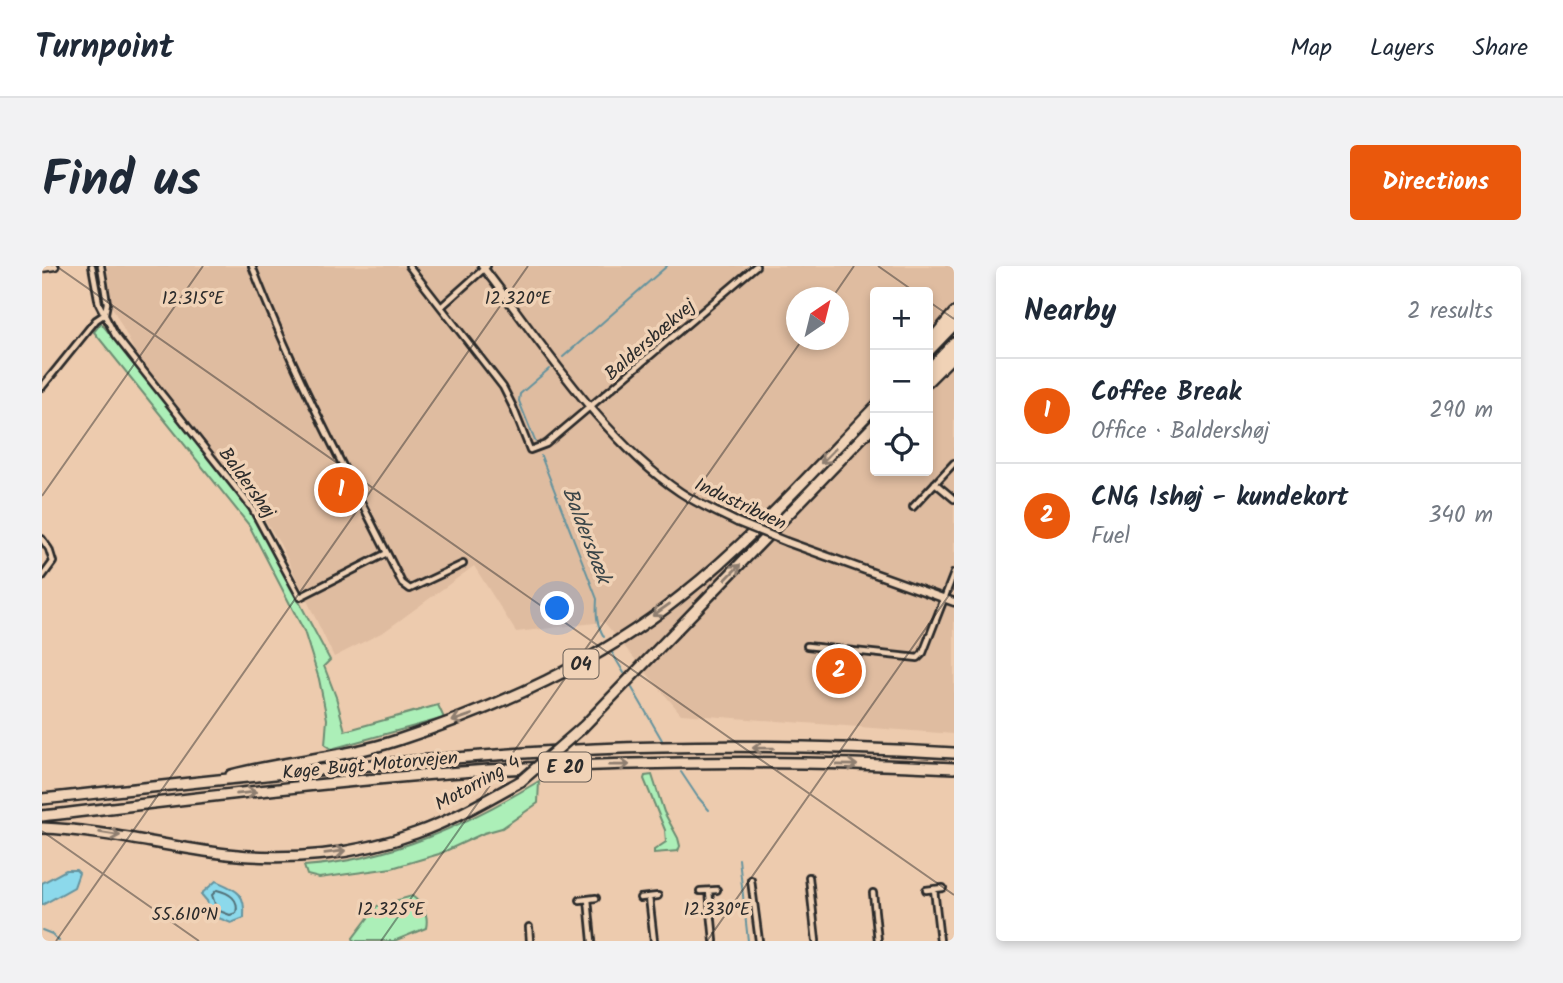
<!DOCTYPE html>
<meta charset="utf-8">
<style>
body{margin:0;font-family:Kalam,sans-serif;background:#f2f2f3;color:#1f2937}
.controls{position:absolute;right:21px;top:21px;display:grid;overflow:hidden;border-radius:7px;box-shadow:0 4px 10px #0003}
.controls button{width:63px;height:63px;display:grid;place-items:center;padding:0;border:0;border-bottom:2px solid #e0e1e3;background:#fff;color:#1f2937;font:35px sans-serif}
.compass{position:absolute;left:744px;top:21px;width:63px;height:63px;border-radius:50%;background:#fff;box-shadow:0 4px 10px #0003;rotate:35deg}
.you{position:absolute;left:516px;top:343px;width:24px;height:24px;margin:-18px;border:5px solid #fff;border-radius:50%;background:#1a73e8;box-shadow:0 0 0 10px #1a73e833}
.badge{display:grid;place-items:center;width:46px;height:46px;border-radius:50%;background:#ea580c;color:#fff;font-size:23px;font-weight:700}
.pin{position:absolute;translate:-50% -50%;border:4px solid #fff;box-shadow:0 2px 7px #0006}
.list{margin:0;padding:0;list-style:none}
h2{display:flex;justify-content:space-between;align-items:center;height:91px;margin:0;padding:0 28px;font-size:30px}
h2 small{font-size:23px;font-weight:400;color:#747a83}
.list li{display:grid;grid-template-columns:46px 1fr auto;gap:21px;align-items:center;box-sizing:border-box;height:105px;padding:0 28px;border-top:2px solid #e0e1e3}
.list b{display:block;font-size:26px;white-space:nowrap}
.list p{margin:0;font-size:23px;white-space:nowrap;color:#747a83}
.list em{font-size:23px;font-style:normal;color:#747a83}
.icon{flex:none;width:38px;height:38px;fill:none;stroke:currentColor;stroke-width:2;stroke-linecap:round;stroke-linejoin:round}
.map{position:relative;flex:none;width:912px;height:675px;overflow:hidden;border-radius:7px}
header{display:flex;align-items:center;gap:42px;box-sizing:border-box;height:98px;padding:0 35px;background:#fff;border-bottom:2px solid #e0e1e3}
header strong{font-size:33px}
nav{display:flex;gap:38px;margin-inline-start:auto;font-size:24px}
.intro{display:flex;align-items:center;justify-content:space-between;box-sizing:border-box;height:168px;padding:0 42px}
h1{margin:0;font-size:49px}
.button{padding:18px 32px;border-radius:7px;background:#ea580c;color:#fff;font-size:24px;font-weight:700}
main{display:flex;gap:42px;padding:0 42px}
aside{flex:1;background:#fff;border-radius:7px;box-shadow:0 4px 10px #0003}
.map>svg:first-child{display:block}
.built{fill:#dfbca0;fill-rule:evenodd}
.green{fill:#acefb8;stroke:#6c8d72;stroke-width:2}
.water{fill:#8cd9eb;stroke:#65939e;stroke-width:2}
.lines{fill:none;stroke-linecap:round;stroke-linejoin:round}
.shore{stroke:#527178;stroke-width:2}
.stream{stroke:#65939e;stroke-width:2}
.street-casing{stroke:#2b2b2b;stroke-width:10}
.secondary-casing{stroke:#2b2b2b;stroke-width:11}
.highway-casing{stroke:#2b2b2b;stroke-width:14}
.street{stroke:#f0d2b6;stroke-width:4.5}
.secondary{stroke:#f0d2b6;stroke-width:6}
.highway{stroke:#f0d2b6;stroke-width:9}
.secondary-bridge-casing{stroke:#2b2b2b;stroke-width:11;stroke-linecap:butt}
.highway-bridge-casing{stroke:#2b2b2b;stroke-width:14;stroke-linecap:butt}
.secondary-bridge{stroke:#f0d2b6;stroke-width:6}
.highway-bridge{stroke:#f0d2b6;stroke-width:9}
.oneway{stroke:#8e7e70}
.ticks{fill:none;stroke:#2b2b2b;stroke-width:2;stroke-opacity:0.45}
.labels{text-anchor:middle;stroke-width:7;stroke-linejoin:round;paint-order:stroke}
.shield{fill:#f0d2b6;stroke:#665d55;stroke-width:2}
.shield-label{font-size:18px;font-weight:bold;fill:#2b2b2b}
.street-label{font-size:19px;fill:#2b2b2b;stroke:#f0d2b6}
.water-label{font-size:21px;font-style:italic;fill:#3a4548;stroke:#f0d2b6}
.ticks-label{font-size:18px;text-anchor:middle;fill:#2b2b2b;stroke:#f0d2b6;stroke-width:7;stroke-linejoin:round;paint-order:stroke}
</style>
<header>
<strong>Turnpoint</strong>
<nav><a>Map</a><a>Layers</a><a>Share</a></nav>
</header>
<div class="intro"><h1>Find us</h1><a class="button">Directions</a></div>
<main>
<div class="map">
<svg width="912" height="675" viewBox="0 0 912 675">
<rect width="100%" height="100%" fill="#edcbae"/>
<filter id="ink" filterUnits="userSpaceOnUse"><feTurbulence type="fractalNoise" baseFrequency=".0143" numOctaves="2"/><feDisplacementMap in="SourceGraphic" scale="14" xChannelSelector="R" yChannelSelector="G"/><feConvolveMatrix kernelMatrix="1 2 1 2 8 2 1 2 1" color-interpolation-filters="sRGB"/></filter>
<g filter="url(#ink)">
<!-- built -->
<path class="built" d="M 65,0 L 912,0 L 912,468 L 639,448 L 562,356 L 474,366 L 432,300 L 343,365 L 292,391 L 238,278 L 214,239 L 93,86 L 70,41 ZM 833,26 L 886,26 L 886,205 L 833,205 ZM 754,32 L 796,32 L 796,74 L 754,74 Z"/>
<!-- green -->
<path class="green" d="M 59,57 L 211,249 L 288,394 L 282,400 L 294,431 L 303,465 L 396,439 L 402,452 L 289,483 L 283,479 L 285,453 L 277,413 L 262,365 L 207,259 L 52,66 Z
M 610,509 L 622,546 L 636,572 L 638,580 L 636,585 L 612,587 L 612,584 L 624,576 L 623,564 L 602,513 L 603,510 Z
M 497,515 L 496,537 L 460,562 L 442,567 L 397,588 L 350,602 L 277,612 L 265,609 L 262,600 C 349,594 424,559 497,515 Z
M 370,630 C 381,638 387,648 384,662 L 352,675 L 312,675 L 311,672 L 335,640 Z"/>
<!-- water -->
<path class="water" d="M 24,604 L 34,604 L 37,607 L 32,621 L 0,639 L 0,617 Z
M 174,615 C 195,624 204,627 202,652 L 189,657 L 169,649 L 165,635 L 159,628 Z"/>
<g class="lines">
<!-- shore -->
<path class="shore" d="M 175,624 C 187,627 198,633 194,647 L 188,649 L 175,644 L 170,629 Z"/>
<!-- stream -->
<path class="stream" d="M 521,91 L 625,0
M 493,175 L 477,135 L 478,128 L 507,103
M 499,190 L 555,333 C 554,349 554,357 562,371
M 569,385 L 582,407
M 590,422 L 620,474
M 639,506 L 655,530 L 667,544
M 697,593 L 706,675
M 0,664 L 10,668 L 17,675"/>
<defs>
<path id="street" d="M 50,0 L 57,38 L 73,69 L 210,242 L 258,331 L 345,287 C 297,192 248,99 210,0
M 59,0 L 65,37 L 63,47
M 367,0 L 461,121 L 471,141 L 488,184 L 504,178 L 714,0
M 399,41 L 445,0
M 0,121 L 54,54 L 63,48
M 893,217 L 912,233
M 871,241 L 912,197
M 0,273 L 7,283 L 11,296 L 0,311
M 345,287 L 360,317 L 368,323 L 421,298
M 765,380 L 876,392 L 881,387 L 912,307
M 767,611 L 774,675
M 709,614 L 717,675
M 892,623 L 898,675
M 884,624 L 901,622
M 658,625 L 675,624
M 667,625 L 672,675
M 831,627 L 836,675
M 607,631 L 612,675
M 598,632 L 616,630
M 546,633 L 550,675
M 538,634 L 554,632
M 487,661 L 488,675"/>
<path id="secondary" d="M 440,0 C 498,74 561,174 638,226 C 656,238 676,247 695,256
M 0,2 L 13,0
M 745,276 L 912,336"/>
<path id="highway" d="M 886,78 L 912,47
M 886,86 L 912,59
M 886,104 L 912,77
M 886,115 L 912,89
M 541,461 L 833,158
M 189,509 C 244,494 302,492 356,474 C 457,441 556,397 639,330 C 710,274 770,206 833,141
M 0,533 C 184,513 368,492 553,483 C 672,478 793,480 912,487
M 0,550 C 149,533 298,514 447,504 C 601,495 758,494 912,502
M 0,562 C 63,564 123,581 185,588 C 247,595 315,589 374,567 C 411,554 445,534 479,515"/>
</defs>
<!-- street casing -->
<use href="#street" class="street-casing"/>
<!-- secondary casing -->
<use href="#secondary" class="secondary-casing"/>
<!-- highway casing -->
<use href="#highway" class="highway-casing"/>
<!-- street -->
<use href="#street" class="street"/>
<!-- secondary -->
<use href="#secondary" class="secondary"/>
<!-- highway -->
<use href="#highway" class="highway"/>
<defs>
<path id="secondary-bridge" d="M 695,256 L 745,276"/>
<path id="highway-bridge" d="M 479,515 L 541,461"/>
</defs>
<!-- secondary-bridge casing -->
<use href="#secondary-bridge" class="secondary-bridge-casing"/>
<!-- highway-bridge casing -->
<use href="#highway-bridge" class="highway-bridge-casing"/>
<!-- secondary-bridge -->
<use href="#secondary-bridge" class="secondary-bridge"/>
<!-- highway-bridge -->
<use href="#highway-bridge" class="highway-bridge"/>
</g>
<!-- one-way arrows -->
<defs><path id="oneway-shaft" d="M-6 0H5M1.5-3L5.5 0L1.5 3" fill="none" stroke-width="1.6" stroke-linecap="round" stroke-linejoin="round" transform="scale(1.75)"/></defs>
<g class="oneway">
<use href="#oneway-shaft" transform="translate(786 190) rotate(134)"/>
<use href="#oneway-shaft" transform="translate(691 306) rotate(-46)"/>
<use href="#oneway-shaft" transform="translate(619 344) rotate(145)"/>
<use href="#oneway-shaft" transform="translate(420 452) rotate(161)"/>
<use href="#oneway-shaft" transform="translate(721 482) rotate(-179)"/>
<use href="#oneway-shaft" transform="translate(577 499) rotate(-1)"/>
<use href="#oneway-shaft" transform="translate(805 499) rotate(1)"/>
<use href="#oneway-shaft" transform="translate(204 527) rotate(-6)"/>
<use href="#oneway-shaft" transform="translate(68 568) rotate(9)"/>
<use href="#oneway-shaft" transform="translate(293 586) rotate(-7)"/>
</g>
</g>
<!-- ticks -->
<path class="ticks" d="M 14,0 L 912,629M 836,0 L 873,26M 790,32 L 812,0M 886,35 L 912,53M 0,230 L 161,0M 0,565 L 157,675M 14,675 L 486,0M 339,675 L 760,74M 665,675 L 912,322"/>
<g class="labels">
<!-- shield labels -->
<g class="shield">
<rect x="521.5" y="383.5" width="35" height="29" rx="5"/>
<rect x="497" y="486.5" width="52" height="29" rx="5"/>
</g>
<g class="shield-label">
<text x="539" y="404">O4</text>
<text x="523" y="507">E 20</text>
</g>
<!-- street labels -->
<g class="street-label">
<text transform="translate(607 73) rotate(-41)" y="7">Baldersbækvej</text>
<text transform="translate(206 216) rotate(54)" y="7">Baldershøj</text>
<text transform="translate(699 237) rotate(25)" y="7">Industribuen</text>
<text transform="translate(328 498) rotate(-5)" y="7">Køge Bugt Motorvejen</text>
<text transform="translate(435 516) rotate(-29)" y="7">Motorring 4</text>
</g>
<!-- water labels -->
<g class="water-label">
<text transform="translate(545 269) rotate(69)" y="7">Baldersbæk</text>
</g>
</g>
<g class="ticks-label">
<text x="151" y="38">12.315°E</text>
<text x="476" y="38">12.320°E</text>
<text x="349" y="649">12.325°E</text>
<text x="675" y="649">12.330°E</text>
<text x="143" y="654">55.610°N</text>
</g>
</svg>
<div class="controls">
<button>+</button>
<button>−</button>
<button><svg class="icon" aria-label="locate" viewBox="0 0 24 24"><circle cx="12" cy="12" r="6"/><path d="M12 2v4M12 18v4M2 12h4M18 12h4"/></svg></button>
</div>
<svg class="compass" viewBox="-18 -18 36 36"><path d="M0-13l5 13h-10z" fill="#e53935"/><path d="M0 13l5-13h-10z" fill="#747a83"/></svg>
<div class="you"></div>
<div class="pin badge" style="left:299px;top:224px">1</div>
<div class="pin badge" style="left:797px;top:405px">2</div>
</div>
<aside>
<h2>Nearby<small>2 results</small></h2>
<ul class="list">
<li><span class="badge">1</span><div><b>Coffee Break</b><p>Office · Baldershøj</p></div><em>290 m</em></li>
<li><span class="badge">2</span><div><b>CNG Ishøj - kundekort</b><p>Fuel</p></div><em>340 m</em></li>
</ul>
</aside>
</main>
